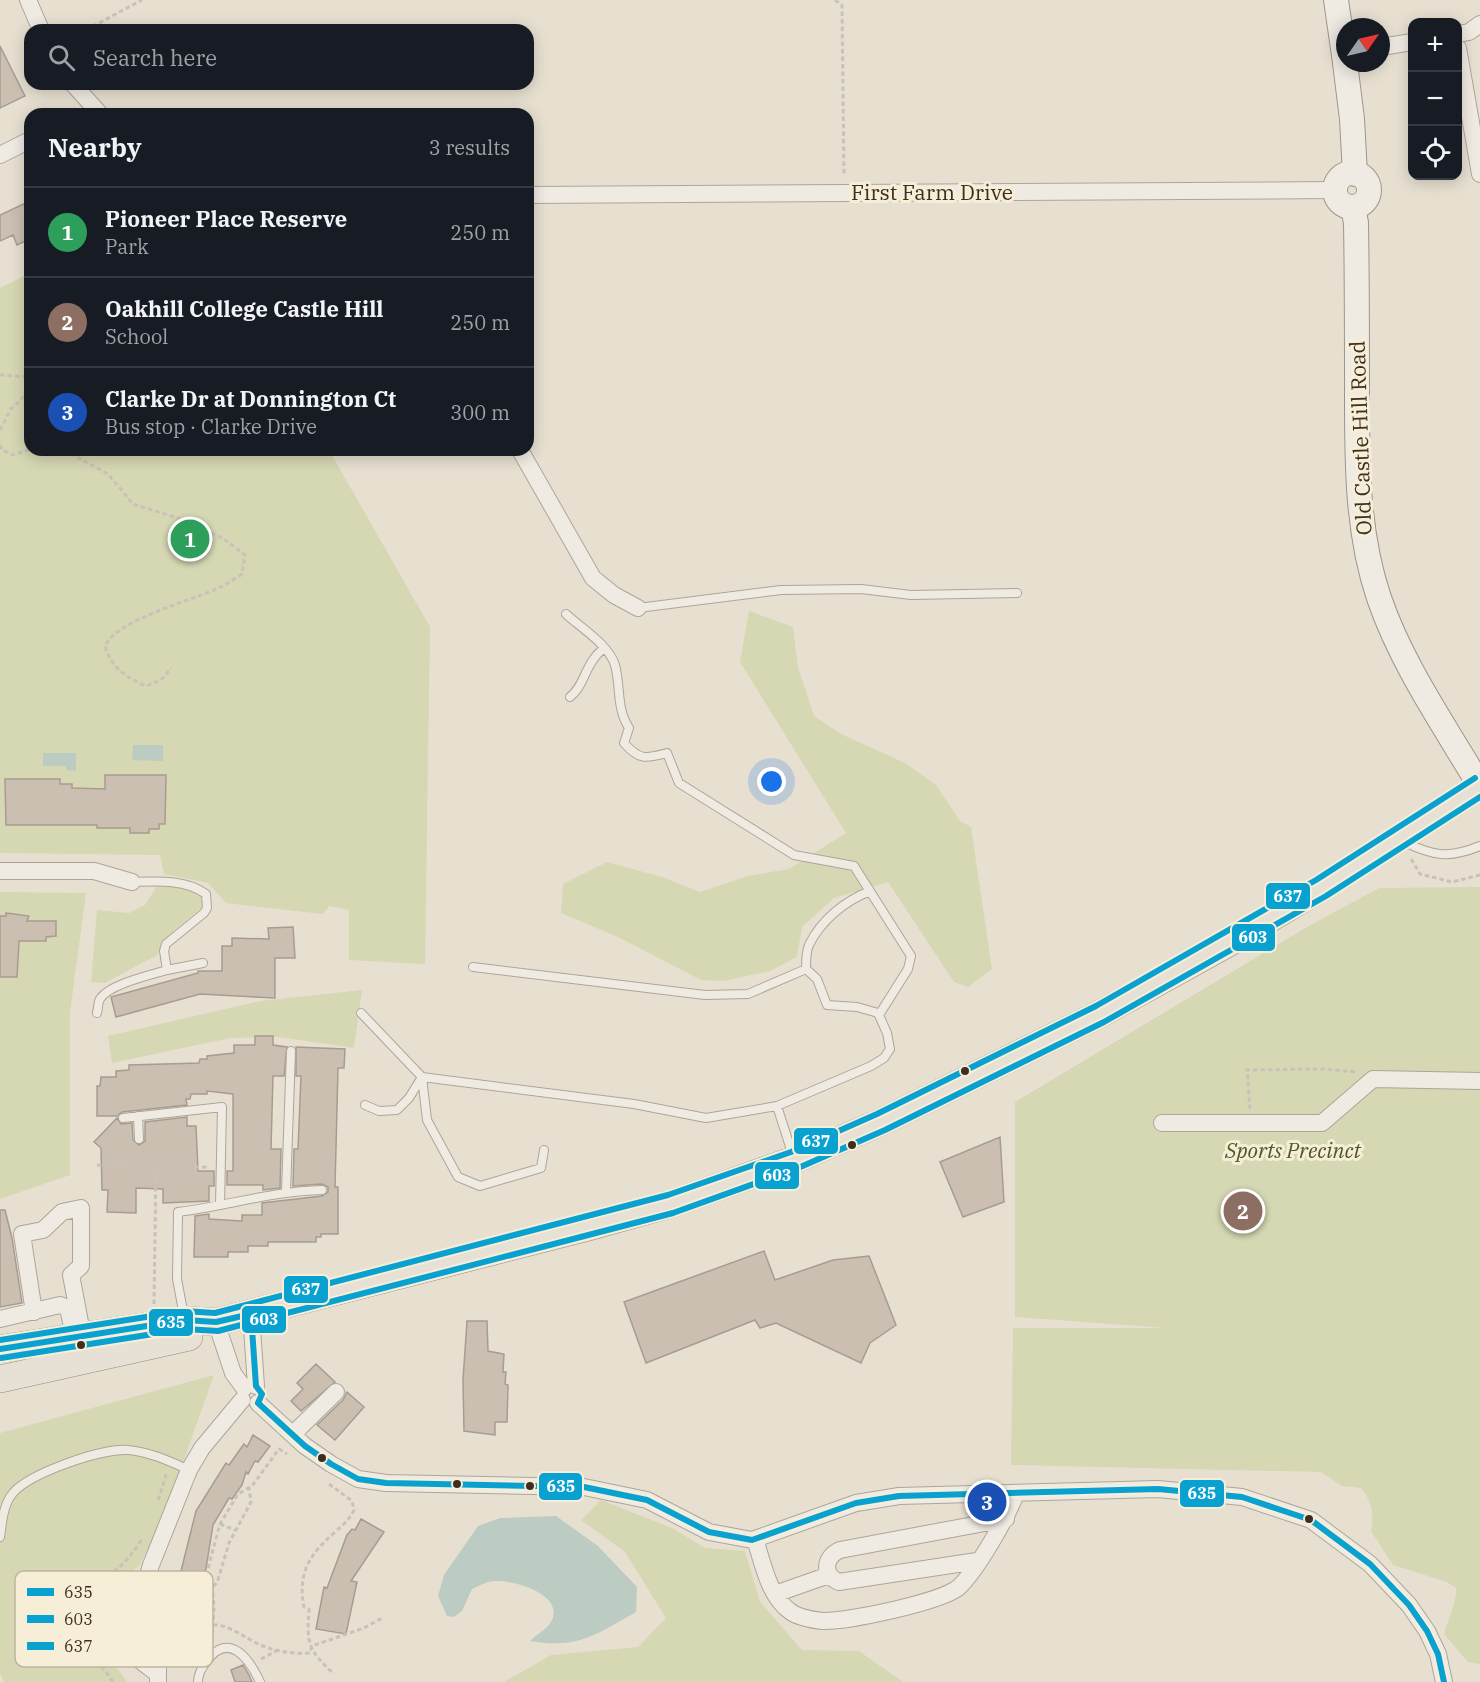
<!DOCTYPE html>
<meta charset="utf-8">
<style>
body{margin:0;font-family:"IBM Plex Serif",serif;background:#242831;color:#f1f3f6}
.controls{position:absolute;right:18px;top:18px;display:grid;overflow:hidden;border-radius:12px;box-shadow:0 3px 15px #0003}
.controls button{width:54px;height:54px;display:grid;place-items:center;padding:0;border:0;border-bottom:2px solid #363941;background:#171b24;color:#f1f3f6;font:30px sans-serif}
.compass{position:absolute;left:1336px;top:18px;width:54px;height:54px;border-radius:50%;background:#171b24;box-shadow:0 3px 15px #0003;rotate:56deg}
.you{position:absolute;left:772px;top:782px;width:21px;height:21px;margin:-15px;border:4px solid #fff;border-radius:50%;background:#1a73e8;box-shadow:0 0 0 9px #1a73e833}
.badge{display:grid;place-items:center;width:39px;height:39px;border-radius:50%;background:#7c3aed;color:#fff;font-size:20px;font-weight:700}
.pin{position:absolute;translate:-50% -50%;border:3px solid #fff;box-shadow:0 2px 6px #0006}
.list{margin:0;padding:0;list-style:none}
h2{display:flex;justify-content:space-between;align-items:center;height:78px;margin:0;padding:0 24px;font-size:26px}
h2 small{font-size:20px;font-weight:400;color:#9ea1a6}
.list li{display:grid;grid-template-columns:39px 1fr auto;gap:18px;align-items:center;box-sizing:border-box;height:90px;padding:0 24px;border-top:2px solid #363941}
.list b{display:block;font-size:22px;white-space:nowrap}
.list p{margin:0;font-size:20px;white-space:nowrap;color:#9ea1a6}
.list em{font-size:20px;font-style:normal;color:#9ea1a6}
.icon{flex:none;width:33px;height:33px;fill:none;stroke:currentColor;stroke-width:2;stroke-linecap:round;stroke-linejoin:round}
.map{position:relative;flex:none;width:1480px;height:1682px;overflow:hidden}
.search{position:absolute;background:#171b24;box-shadow:0 3px 15px #0003;left:24px;top:24px;width:510px;height:66px;display:flex;align-items:center;gap:15px;box-sizing:border-box;padding:0 21px;border-radius:18px;color:#9ea1a6;font-size:22px}
.panel{position:absolute;background:#171b24;box-shadow:0 3px 15px #0003;left:24px;top:108px;width:510px;height:348px;border-radius:18px}
.map>svg:first-child{display:block}
.green{fill:#d6d7b3}
.water{fill:#bcccc2}
.building{fill:#cbbfb2;stroke:#a89c90;stroke-width:1.5}
.lines{fill:none;stroke-linecap:round;stroke-linejoin:round}
.lane-casing{stroke:#ada599;stroke-width:10}
.street-casing{stroke:#ada599;stroke-width:18}
.secondary-casing{stroke:#9c958a;stroke-width:26}
.primary-casing{stroke:#928b80;stroke-width:28}
.path{stroke:#c8c2b9;stroke-width:3;stroke-dasharray:4.5 3;stroke-linecap:butt}
.lane{stroke:#efebe3;stroke-width:8}
.street{stroke:#efebe3;stroke-width:16}
.secondary{stroke:#efebe3;stroke-width:24}
.primary{stroke:#e6e1d4;stroke-width:27}
.bus-1-casing{stroke:#f7eed8;stroke-width:10}
.bus-2-casing{stroke:#f7eed8;stroke-width:10}
.bus-3-casing{stroke:#f7eed8;stroke-width:10}
.bus-1{stroke:#09a1d0;stroke-width:6}
.bus-2{stroke:#09a1d0;stroke-width:6}
.bus-3{stroke:#09a1d0;stroke-width:6}
.bus-dot{fill:#3d2e20;stroke:#f7eed8;stroke-width:2}
.labels{text-anchor:middle;stroke-width:6;stroke-linejoin:round;paint-order:stroke}
.street-label{font-size:21px;fill:#3d2e20;stroke:#f7eed8}
.park-label{font-size:21px;font-style:italic;fill:#4d5a26;stroke:#f7eed8}
.key{fill:#f7eed8;stroke:#bfb4a1;stroke-width:1.5}
.key-label{font-size:16px;fill:#3d2e20}
.line-badge{stroke:#f7eed8;stroke-width:2}
.badge-label{font-size:16px;text-anchor:middle;font-weight:bold;fill:#fff}
</style>
<div class="map">
<svg width="1480" height="1682" viewBox="0 0 1480 1682">
<rect width="100%" height="100%" fill="#e7e0d1"/>
<!-- green -->
<path class="green" d="M 30,273 L 30,450 L 329,450 L 430,627 L 425,964 L 349,960 L 349,910 L 329,906 L 323,914 L 226,903 L 208,883 L 164,874 L 160,855 L 0,853 L 0,288 Z
M 749,611 L 793,627 L 798,667 L 814,716 L 841,734 L 905,763 L 936,785 L 960,821 L 971,827 L 992,969 L 968,987 L 954,982 L 888,882 L 834,898 L 802,927 L 797,957 L 770,971 L 724,981 L 701,980 L 618,937 L 561,913 L 563,884 L 607,862 L 662,877 L 700,892 L 748,876 L 789,869 L 846,833 L 740,662 Z
M 167,884 L 195,885 L 204,898 L 205,905 L 174,930 L 157,955 L 105,983 L 91,982 L 97,910 L 129,913 L 145,905 L 157,886 Z
M 1480,887 L 1480,1664 L 1468,1662 L 1444,1634 C 1448,1619 1457,1602 1456,1588 L 1447,1582 L 1393,1565 L 1371,1531 C 1374,1514 1372,1501 1361,1488 L 1342,1486 L 1321,1472 L 1011,1465 L 1013,1328 L 1166,1328 L 1015,1317 L 1015,1102 L 1307,927 L 1379,888 Z
M 0,892 L 86,893 L 70,1012 L 70,1175 L 0,1199 Z
M 362,990 L 354,1048 L 279,1037 L 230,1038 L 112,1063 L 108,1036 L 260,1001 Z
M 214,1375 L 159,1530 L 139,1566 L 111,1585 L 99,1609 L 99,1629 L 103,1647 L 127,1682 L 4,1682 L 0,1674 L 0,1433 Z
M 601,1500 L 672,1528 L 705,1548 L 745,1551 L 760,1602 L 802,1650 L 859,1651 L 903,1682 L 504,1682 L 551,1655 L 638,1647 L 666,1618 L 625,1552 L 581,1520 Z"/>
<!-- water -->
<path class="water" d="M 133,745 L 163,745 L 163,761 L 132,760 Z
M 43,753 L 76,753 L 76,771 L 66,770 L 66,766 L 43,766 Z
M 556,1516 L 598,1546 L 637,1587 L 636,1612 C 595,1635 579,1649 530,1641 C 536,1635 548,1628 551,1622 C 566,1594 513,1580 495,1581 C 487,1581 479,1586 472,1589 L 462,1611 L 454,1617 L 447,1616 L 438,1596 L 444,1575 L 478,1526 L 500,1518 Z"/>
<!-- building -->
<path class="building" d="M 0,46 L 25,96 L 0,108 Z
M 30,201 L 30,239 L 17,245 L 13,235 L 0,241 L 0,215 Z
M 105,775 L 166,775 L 165,824 L 159,824 L 159,829 L 149,829 L 149,833 L 130,833 L 130,828 L 97,828 L 97,825 L 6,825 L 5,779 L 60,779 L 60,784 L 72,784 L 72,788 L 105,789 Z
M 6,913 L 29,916 L 27,921 L 56,921 L 56,936 L 46,937 L 46,941 L 19,941 L 17,977 L 0,977 L 0,916 L 6,916 Z
M 293,927 L 295,958 L 275,958 L 275,998 L 200,994 L 116,1017 L 111,997 L 198,973 L 198,971 L 222,971 L 222,946 L 232,946 L 232,938 L 269,939 L 268,928 Z
M 255,1036 L 273,1036 L 273,1045 L 287,1047 L 284,1076 L 273,1076 L 271,1149 L 281,1149 L 280,1188 L 263,1190 L 263,1185 L 227,1185 L 227,1171 L 233,1171 L 233,1094 L 207,1091 L 207,1094 L 191,1094 L 190,1099 L 186,1099 L 187,1105 L 122,1112 L 117,1116 L 97,1116 L 97,1086 L 100,1086 L 101,1077 L 116,1077 L 116,1071 L 129,1070 L 129,1065 L 199,1063 L 200,1059 L 207,1059 L 207,1056 L 234,1053 L 234,1045 L 255,1045 Z
M 296,1047 L 345,1049 L 344,1068 L 338,1068 L 335,1187 L 338,1187 L 338,1234 L 321,1234 L 321,1237 L 316,1237 L 316,1242 L 268,1242 L 268,1246 L 248,1246 L 248,1252 L 228,1252 L 228,1257 L 194,1257 L 195,1216 L 209,1214 L 209,1219 L 242,1221 L 242,1215 L 262,1215 L 262,1203 L 322,1196 L 328,1192 L 328,1187 L 322,1184 L 293,1186 L 294,1149 L 298,1149 L 301,1076 L 296,1076 Z
M 187,1117 L 187,1126 L 196,1126 L 198,1171 L 214,1171 L 214,1186 L 209,1186 L 209,1201 L 163,1203 L 163,1189 L 136,1188 L 136,1213 L 107,1212 L 108,1190 L 102,1190 L 101,1148 L 94,1142 L 117,1118 L 121,1124 L 132,1123 L 133,1140 L 139,1145 L 145,1141 L 145,1122 Z
M 1000,1137 L 1004,1202 L 963,1217 L 940,1162 Z
M 0,1210 L 5,1210 L 12,1238 L 22,1303 L 0,1307 Z
M 764,1251 L 775,1280 L 833,1260 L 869,1256 L 896,1325 L 870,1343 L 861,1363 L 776,1323 L 760,1328 L 755,1320 L 646,1363 L 624,1302 Z
M 467,1321 L 487,1321 L 488,1351 L 504,1354 L 503,1372 L 506,1372 L 505,1384 L 508,1385 L 507,1422 L 495,1422 L 495,1435 L 464,1431 L 463,1380 Z
M 316,1364 L 335,1382 L 301,1411 L 291,1401 L 303,1389 L 297,1383 Z
M 347,1392 L 364,1407 L 335,1440 L 317,1425 L 343,1400 Z
M 253,1435 L 270,1446 L 258,1462 L 255,1461 L 248,1474 L 246,1472 L 242,1485 L 232,1499 L 229,1498 L 213,1525 L 204,1581 L 207,1581 L 204,1594 L 206,1594 L 198,1617 L 182,1612 L 186,1599 L 182,1597 L 186,1586 L 182,1585 L 185,1572 L 181,1571 L 196,1511 L 226,1463 L 229,1465 L 244,1444 L 247,1447 Z
M 361,1519 L 384,1532 L 351,1581 L 357,1582 L 346,1634 L 316,1629 L 324,1587 L 327,1588 L 347,1535 L 352,1529 L 355,1530 Z
M 243,1665 L 249,1675 L 252,1682 L 235,1682 L 231,1670 Z"/>
<g class="lines">
<defs>
<path id="lane" d="M 638,608 L 781,590 L 861,589 L 911,595 L 1017,593
M 566,614 C 581,628 609,645 615,665 C 621,687 616,708 629,728 L 624,743 C 639,760 645,759 667,753 L 679,783 L 794,855 L 854,866 L 911,956 L 908,969 L 879,1015
M 570,697 C 586,684 584,664 604,648
M 1404,842 C 1434,856 1448,859 1480,846
M 132,882 C 156,881 186,879 206,894 L 207,908 L 204,913 L 166,944 L 164,951 L 167,970 L 203,963
M 473,967 L 705,995 L 748,994 L 806,969
M 97,1013 C 98,1009 98,1002 100,999 C 109,984 151,975 167,970
M 361,1013 L 422,1077 L 634,1104 L 706,1118 L 777,1106 L 793,1156
M 365,1105 L 379,1111 L 397,1110 L 409,1098 L 422,1077 L 427,1120 L 458,1177 L 480,1186 L 541,1168 L 544,1150
M 777,1106 L 871,1066 L 884,1058 L 890,1049 L 887,1033 L 878,1013 L 857,1007 L 827,1005 L 817,979 L 806,969 C 806,962 806,951 809,945 C 821,920 845,901 870,891
M 138,1116 L 139,1139
M 123,1118 L 222,1107 L 220,1205
M 286,1191 L 291,1051
M 184,1316 L 177,1279 L 178,1212 C 227,1206 273,1191 322,1190
M 0,1537 C 2,1524 3,1504 13,1493 C 30,1473 102,1448 128,1450 C 150,1452 169,1461 189,1470
M 143,1591 L 111,1607 L 106,1616 C 121,1654 126,1655 158,1679
M 198,1682 C 198,1674 202,1667 207,1661 C 229,1630 250,1660 260,1682"/>
<path id="street" d="M 28,0 L 41,30
M 1458,34 L 1469,32 L 1480,24
M 1381,47 L 1412,42
M 1458,48 L 1480,174
M 73,84 L 100,114
M 0,155 L 30,140
M 528,195 L 1335,190
M 520,450 L 593,578 L 614,595 L 638,608
M 0,871 L 94,871 L 132,882
M 1162,1123 L 1322,1123 L 1373,1079 L 1480,1081
M 34,1312 L 22,1234 L 43,1230 L 62,1212 L 81,1208 L 81,1266 L 71,1275 L 83,1338
M 251,1314 L 256,1386
M 0,1319 L 60,1305 L 68,1308 L 72,1327
M 216,1322 L 233,1373 L 244,1388
M 258,1403 L 305,1446 L 331,1464 L 358,1479 L 386,1483 L 584,1487 L 647,1500 L 709,1532 L 752,1540 L 856,1503 L 899,1496 L 1158,1489 L 1242,1497 L 1311,1520 L 1370,1564 L 1409,1605 L 1427,1631 L 1438,1654 L 1444,1682
M 293,1434 L 336,1392
M 755,1539 C 763,1564 769,1597 791,1612 C 798,1617 814,1620 822,1621 C 846,1622 942,1602 959,1587 C 977,1570 1008,1516 1016,1493
M 977,1561 L 839,1582 C 822,1575 824,1557 840,1550 L 1006,1519
M 775,1594 L 829,1575
M 158,1682 L 158,1667 L 143,1605 L 143,1591 L 151,1565 L 189,1470 L 202,1448 L 242,1400"/>
<path id="secondary" d="M 1336,0 L 1345,62
M 1345,63 L 1352,119 L 1355,174
M1335 190a17 17 0 1 1 34 0a17 17 0 1 1-34 0Z
M 1353,207 L 1356,223 C 1357,278 1357,332 1357,387 C 1357,458 1356,530 1379,598 C 1402,665 1444,725 1480,786"/>
<path id="primary" d="M 0,1349 L 185,1320 L 216,1322 L 585,1228 L 671,1204 L 794,1160 L 881,1122 L 1100,1014 L 1227,944 L 1321,888 L 1480,786
M 0,1379 L 189,1337"/>
</defs>
<!-- lane casing -->
<use href="#lane" class="lane-casing"/>
<!-- street casing -->
<use href="#street" class="street-casing"/>
<!-- secondary casing -->
<use href="#secondary" class="secondary-casing"/>
<!-- primary casing -->
<use href="#primary" class="primary-casing"/>
<!-- path -->
<path class="path" d="M 835,0 L 842,5 L 844,176
M 86,30 L 142,0
M 0,375 L 30,377
M 0,430 L 11,409 L 30,391
M 0,445 L 2,450 L 13,455 L 30,449
M 64,450 L 108,474 L 133,504 L 184,520 L 224,539 L 245,555 L 242,574 C 233,580 224,586 214,590 C 187,602 117,620 105,646 C 112,668 125,677 146,686 L 161,680 L 171,668
M 1411,859 L 1420,874 L 1452,882 L 1480,875
M 1250,1109 L 1247,1070 L 1323,1069 L 1355,1072
M 97,1165 L 156,1168 L 209,1167
M 154,1304 L 156,1168
M 329,1484 L 352,1501 L 354,1510 C 350,1519 343,1525 335,1532 C 311,1553 297,1572 304,1607 L 309,1609 C 307,1644 307,1649 334,1674
M 158,1500 L 167,1472
M 220,1524 L 235,1530
M 213,1586 L 217,1583 L 229,1543 L 251,1502 L 249,1487
M 165,1621 L 193,1644 L 201,1642 L 209,1625 C 227,1622 247,1640 263,1646 C 278,1652 294,1654 310,1653 L 312,1646 L 364,1628 L 384,1617
M 212,1642 L 214,1606 L 212,1586 L 207,1572 L 220,1524 L 238,1494 L 252,1486 L 279,1449 L 287,1454
M 171,1646 L 173,1627
M 261,1659 L 276,1651
M 113,1682 C 105,1669 92,1658 85,1644 C 65,1604 92,1591 118,1568 C 128,1560 135,1550 142,1539"/>
<!-- lane -->
<use href="#lane" class="lane"/>
<!-- street -->
<use href="#street" class="street"/>
<!-- secondary -->
<use href="#secondary" class="secondary"/>
<!-- primary -->
<use href="#primary" class="primary"/>
<defs>
<path id="bus-1" d="M 0,1349 L 185,1320 L 216,1322 L 251,1314 L 256,1386 L 262,1394 L 258,1403
M 258,1403 L 305,1446 L 331,1464 L 358,1479 L 386,1483 L 584,1487 L 647,1500 L 709,1532 L 752,1540 L 856,1503 L 899,1496 L 1158,1489 L 1242,1497 L 1311,1520 L 1370,1564 L 1409,1605 L 1427,1631 L 1438,1654 L 1444,1682"/>
<path id="bus-2" d="M 1,1358 L 185,1329 L 218,1331 L 673,1213 L 798,1168 L 885,1130 L 1104,1022 L 1326,896 L 1480,797"/>
<path id="bus-3" d="M 0,1340 L 184,1311 L 215,1313 L 668,1195 L 791,1152 L 877,1114 L 1096,1006 L 1316,880 L 1475,778"/>
</defs>
<!-- bus-1 casing -->
<use href="#bus-1" class="bus-1-casing"/>
<!-- bus-2 casing -->
<use href="#bus-2" class="bus-2-casing"/>
<!-- bus-3 casing -->
<use href="#bus-3" class="bus-3-casing"/>
<!-- bus-1 -->
<use href="#bus-1" class="bus-1"/>
<!-- bus-2 -->
<use href="#bus-2" class="bus-2"/>
<!-- bus-3 -->
<use href="#bus-3" class="bus-3"/>
</g>
<!-- markers -->
<g class="bus-dot">
<circle cx="965" cy="1071" r="5"/>
<circle cx="852" cy="1145" r="5"/>
<circle cx="81" cy="1345" r="5"/>
<circle cx="322" cy="1458" r="5"/>
<circle cx="457" cy="1484" r="5"/>
<circle cx="530" cy="1486" r="5"/>
<circle cx="1309" cy="1519" r="5"/>
</g>
<g class="labels">
<!-- street labels -->
<g class="street-label">
<text x="932" y="200">First Farm Drive</text>
<text transform="translate(1361 438) rotate(-92)" y="7">Old Castle Hill Road</text>
</g>
<!-- park labels -->
<g class="park-label">
<text x="1293" y="1158">Sports Precinct</text>
</g>
</g>
<!-- legend -->
<rect x="15" y="1571" width="198" height="96" rx="9" class="key"/>
<rect x="27" y="1588" width="27" height="8" fill="#09a1d0"/>
<rect x="27" y="1615" width="27" height="8" fill="#09a1d0"/>
<rect x="27" y="1642" width="27" height="8" fill="#09a1d0"/>
<g class="key-label">
<text x="64" y="1598">635</text>
<text x="64" y="1625">603</text>
<text x="64" y="1652">637</text>
</g>
<g class="line-badge">
<rect x="1265" y="882" width="46" height="28" rx="6" fill="#09a1d0"/>
<rect x="1231" y="923" width="45" height="29" rx="6" fill="#09a1d0"/>
<rect x="793" y="1127" width="46" height="28" rx="6" fill="#09a1d0"/>
<rect x="754" y="1161" width="46" height="29" rx="6" fill="#09a1d0"/>
<rect x="283" y="1275" width="46" height="29" rx="6" fill="#09a1d0"/>
<rect x="241" y="1305" width="46" height="29" rx="6" fill="#09a1d0"/>
<rect x="148" y="1308" width="46" height="29" rx="6" fill="#09a1d0"/>
<rect x="538" y="1472" width="45" height="29" rx="6" fill="#09a1d0"/>
<rect x="1179" y="1479" width="46" height="29" rx="6" fill="#09a1d0"/>
</g>
<g class="badge-label">
<text x="1288" y="902">637</text>
<text x="1253" y="943">603</text>
<text x="816" y="1147">637</text>
<text x="777" y="1181">603</text>
<text x="306" y="1295">637</text>
<text x="264" y="1325">603</text>
<text x="171" y="1328">635</text>
<text x="561" y="1492">635</text>
<text x="1202" y="1499">635</text>
</g>
</svg>
<div class="controls">
<button>+</button>
<button>−</button>
<button><svg class="icon" aria-label="locate" viewBox="0 0 24 24"><circle cx="12" cy="12" r="6"/><path d="M12 2v4M12 18v4M2 12h4M18 12h4"/></svg></button>
</div>
<svg class="compass" viewBox="-18 -18 36 36"><path d="M0-13l5 13h-10z" fill="#e53935"/><path d="M0 13l5-13h-10z" fill="#9ea1a6"/></svg>
<div class="you"></div>
<div class="pin badge" style="left:190px;top:539px;background:#2e9e5b">1</div>
<div class="pin badge" style="left:1243px;top:1211px;background:#8d6e63">2</div>
<div class="pin badge" style="left:987px;top:1502px;background:#1a4fb4">3</div>
<div class="search"><svg class="icon" aria-label="search" viewBox="0 0 24 24"><circle cx="10" cy="10" r="6"/><path d="M15 15l6 6"/></svg>Search here</div>
<section class="panel">
<h2>Nearby<small>3 results</small></h2>
<ul class="list">
<li><span class="badge" style="background:#2e9e5b">1</span><div><b>Pioneer Place Reserve</b><p>Park</p></div><em>250 m</em></li>
<li><span class="badge" style="background:#8d6e63">2</span><div><b>Oakhill College Castle Hill</b><p>School</p></div><em>250 m</em></li>
<li><span class="badge" style="background:#1a4fb4">3</span><div><b>Clarke Dr at Donnington Ct</b><p>Bus stop · Clarke Drive</p></div><em>300 m</em></li>
</ul>
</section>
</div>
